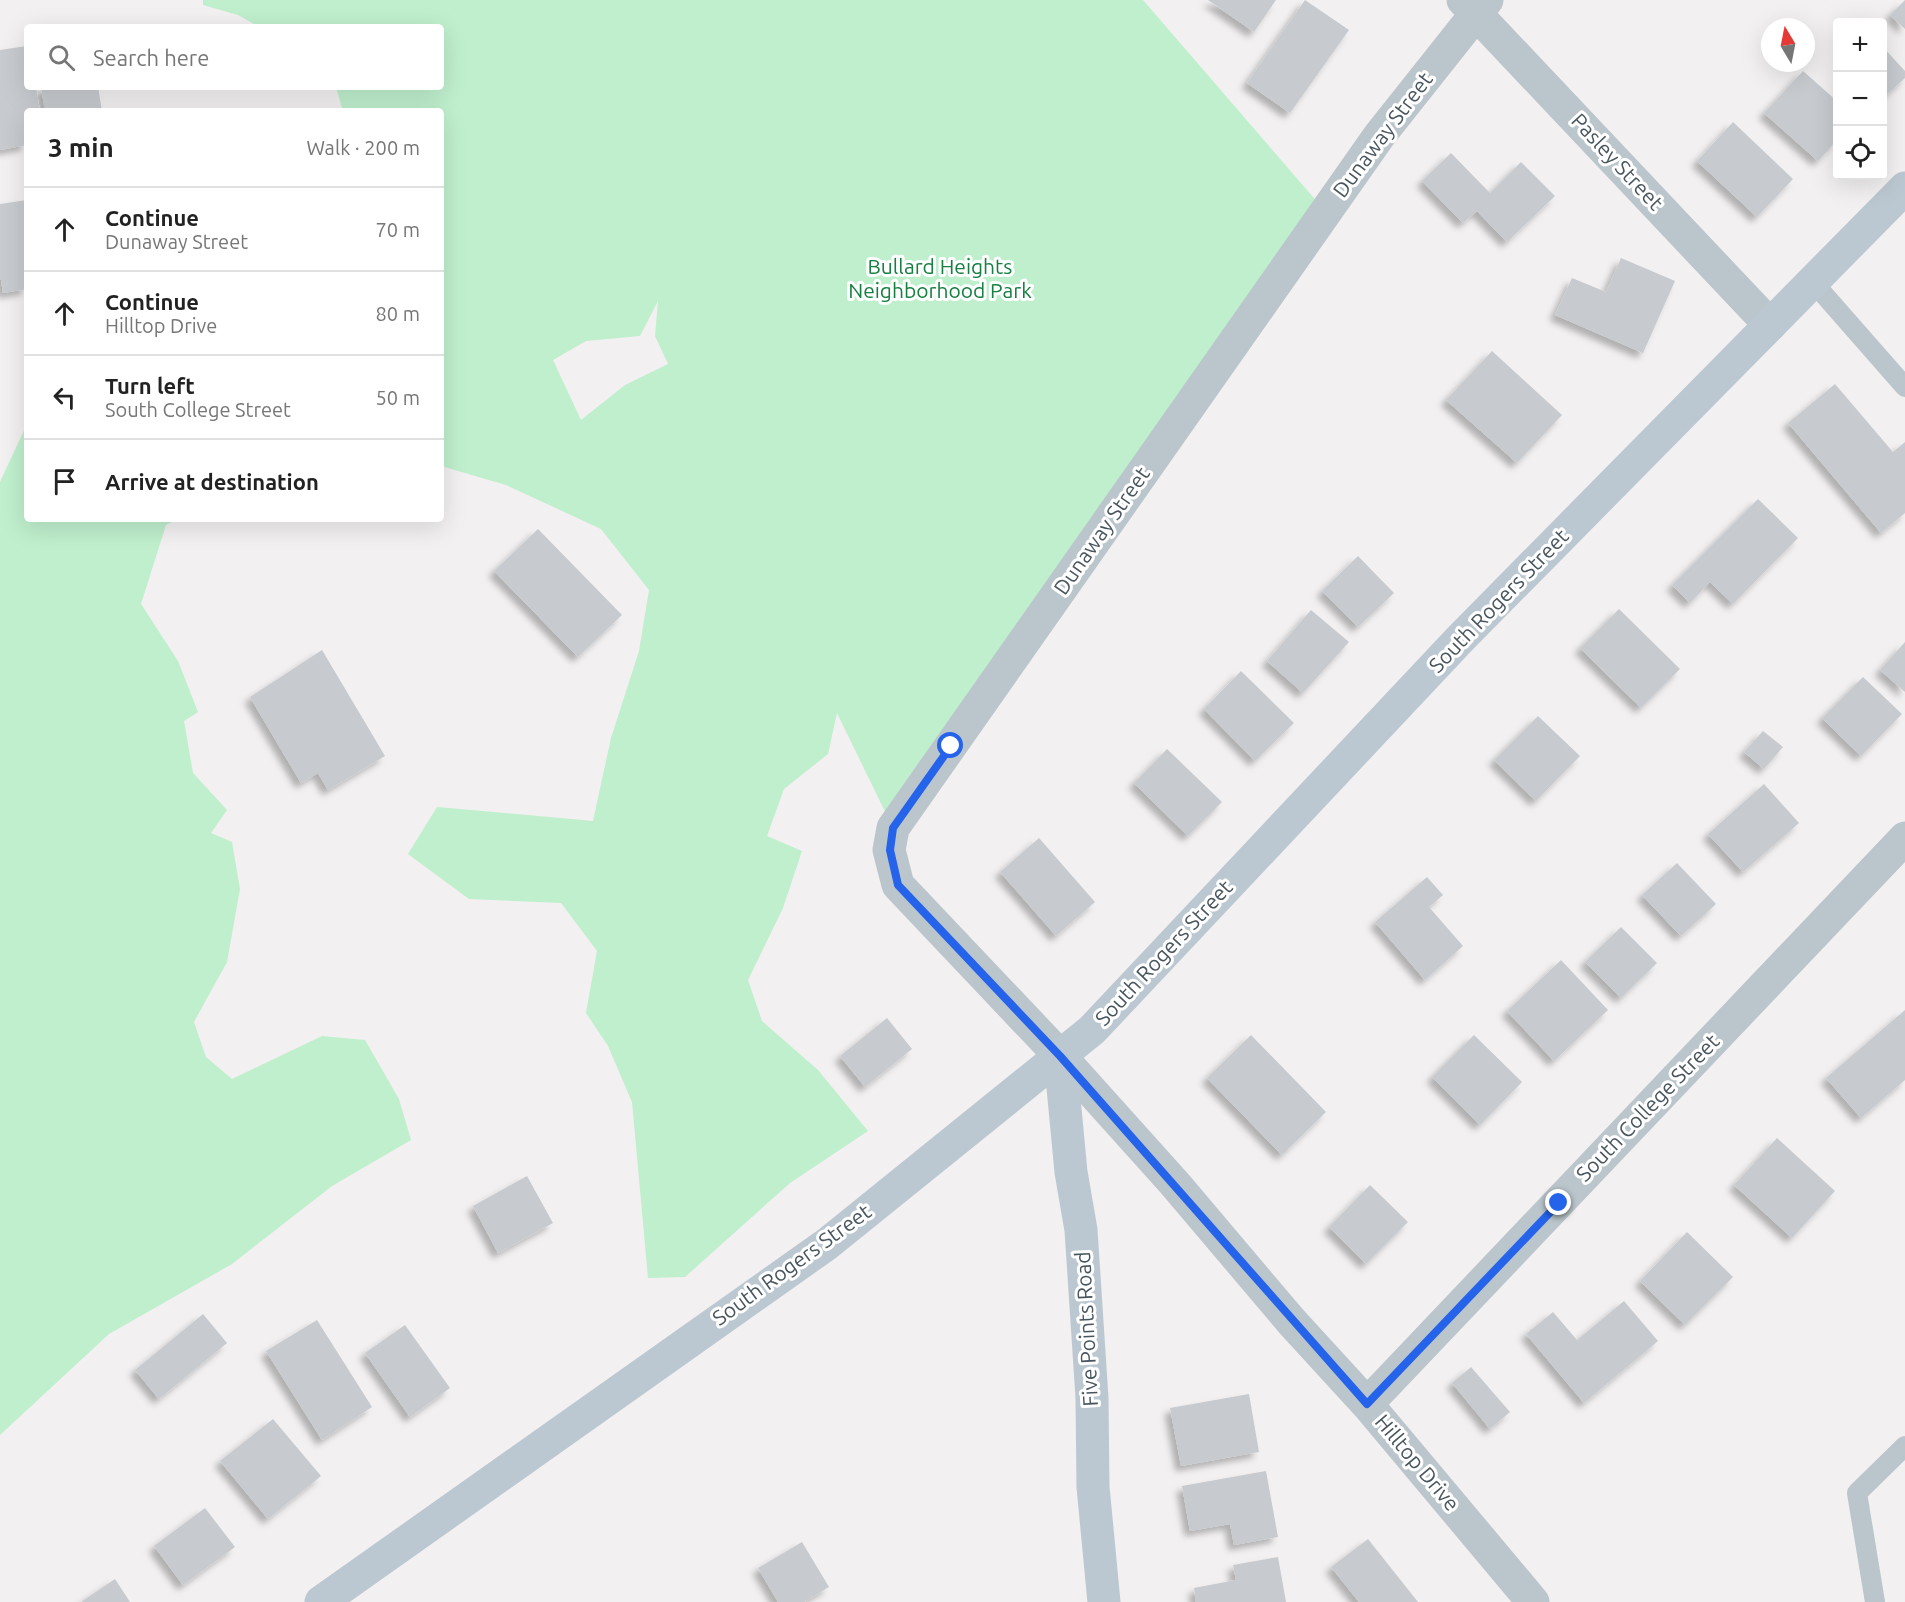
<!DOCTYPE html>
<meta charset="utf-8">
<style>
body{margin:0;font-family:Ubuntu,sans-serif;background:#f2f2f2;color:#222}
.controls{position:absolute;right:18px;top:18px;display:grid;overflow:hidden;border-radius:6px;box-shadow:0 6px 24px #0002}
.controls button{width:54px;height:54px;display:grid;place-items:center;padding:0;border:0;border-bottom:2px solid #e0e0e0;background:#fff;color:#222;font:30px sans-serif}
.compass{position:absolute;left:1761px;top:18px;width:54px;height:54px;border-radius:50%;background:#fff;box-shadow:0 6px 24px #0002;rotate:350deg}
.stop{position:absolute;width:18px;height:18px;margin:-14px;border:4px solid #2563eb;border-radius:50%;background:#fff}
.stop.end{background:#2563eb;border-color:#fff;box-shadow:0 2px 6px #0008}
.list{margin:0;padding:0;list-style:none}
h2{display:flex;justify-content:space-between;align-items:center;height:78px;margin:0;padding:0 24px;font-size:26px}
h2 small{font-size:20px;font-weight:400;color:#767676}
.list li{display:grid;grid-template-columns:39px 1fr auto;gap:18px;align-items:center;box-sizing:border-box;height:84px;padding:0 24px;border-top:2px solid #e0e0e0}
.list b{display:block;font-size:22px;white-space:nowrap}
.list p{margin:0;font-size:20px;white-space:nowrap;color:#767676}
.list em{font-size:20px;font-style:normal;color:#767676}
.icon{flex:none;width:33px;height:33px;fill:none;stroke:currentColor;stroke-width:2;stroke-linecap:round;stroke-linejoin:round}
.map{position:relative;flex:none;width:1905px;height:1602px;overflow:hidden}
.search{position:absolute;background:#fff;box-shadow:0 6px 24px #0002;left:24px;top:24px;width:420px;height:66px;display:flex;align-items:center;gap:15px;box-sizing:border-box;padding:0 21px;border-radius:6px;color:#767676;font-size:22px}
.panel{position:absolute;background:#fff;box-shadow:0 6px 24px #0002;left:24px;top:108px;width:420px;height:414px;border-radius:6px}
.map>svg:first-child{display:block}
.green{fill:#bfefcd;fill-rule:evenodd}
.building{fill:#c7cbcf;filter:url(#shadow)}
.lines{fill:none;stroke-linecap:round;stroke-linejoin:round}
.lane{stroke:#bbc6cc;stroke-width:20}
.street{stroke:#bbc6cc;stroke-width:33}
.secondary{stroke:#bcc8d1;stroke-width:33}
.route{stroke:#2563eb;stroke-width:8}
.labels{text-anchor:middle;stroke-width:6;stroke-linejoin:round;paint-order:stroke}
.street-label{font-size:21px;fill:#48555d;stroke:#fff}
.park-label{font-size:21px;fill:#177f41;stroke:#fff}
</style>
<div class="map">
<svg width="1905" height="1602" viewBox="0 0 1905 1602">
<defs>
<filter id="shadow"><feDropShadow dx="-5.5" dy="5.5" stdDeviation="3" flood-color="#0004"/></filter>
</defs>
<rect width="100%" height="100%" fill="#f2f0f0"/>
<!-- green -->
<path class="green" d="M 203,0 L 1143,0 L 1326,212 L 893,828 L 837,713 L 828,754 L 784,789 L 767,836 L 802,851 L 783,908 L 748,980 L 762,1021 L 818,1070 L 868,1131 L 790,1183 L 685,1277 L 648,1278 L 632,1102 L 608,1046 L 586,1013 L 597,951 L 561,903 L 469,899 L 408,854 L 437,807 L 593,821 L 611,738 L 639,651 L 649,590 L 601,529 L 506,485 L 441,466 L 441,111 L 343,111 L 336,87 L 441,87 L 441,27 L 259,27 L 238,15 L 203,5 ZM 658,301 L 655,336 L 668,364 L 625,385 L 581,420 L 553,360 L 586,341 L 640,336 Z
M 27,424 L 27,519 L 177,519 L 166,525 L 141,604 L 178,661 L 198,712 L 184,721 L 193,773 L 227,810 L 211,833 L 232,842 L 240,889 L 227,962 L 194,1022 L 206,1057 L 232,1079 L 322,1036 L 365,1040 L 399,1099 L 411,1140 L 332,1186 L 232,1264 L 109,1334 L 0,1435 L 0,482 Z"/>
<!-- building -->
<path class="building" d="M 1208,0 L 1276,0 L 1254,32 Z
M 1305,0 L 1349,30 L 1290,113 L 1247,83 Z
M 1905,0 L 1905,29 L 1890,15 Z
M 27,46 L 27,87 L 36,87 L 40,111 L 27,111 L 27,145 L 0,150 L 0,50 Z
M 1882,46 L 1905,71 L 1905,78 L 1882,99 Z
M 1803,71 L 1838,102 L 1838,139 L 1818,161 L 1764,113 Z
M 41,87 L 98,87 L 102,111 L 45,111 Z
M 1733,122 L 1793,179 L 1757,217 L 1697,161 Z
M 1451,153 L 1490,193 L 1521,162 L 1555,196 L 1507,242 L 1477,211 L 1463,223 L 1422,181 Z
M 27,200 L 27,289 L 3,293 L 0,274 L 0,204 Z
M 1621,258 L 1675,281 L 1643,353 L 1555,315 L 1572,278 L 1606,292 Z
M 1492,351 L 1562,415 L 1517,463 L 1446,400 Z
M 1835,384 L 1893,452 L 1905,442 L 1905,513 L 1881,533 L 1788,423 Z
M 1758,499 L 1798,538 L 1733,604 L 1710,582 L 1690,603 L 1672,585 Z
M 538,529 L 622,615 L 578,657 L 494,571 Z
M 1358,556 L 1394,593 L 1358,627 L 1322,591 Z
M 1619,609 L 1680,669 L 1641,708 L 1580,648 Z
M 1311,610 L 1349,642 L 1303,693 L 1267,661 Z
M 1905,642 L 1905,692 L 1880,670 Z
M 322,650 L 385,756 L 328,790 L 318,773 L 301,783 L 250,697 Z
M 1241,671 L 1294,723 L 1255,761 L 1204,709 Z
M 1863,677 L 1902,714 L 1861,756 L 1822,718 Z
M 1538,716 L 1580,756 L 1536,801 L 1494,760 Z
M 1763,731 L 1783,747 L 1764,769 L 1744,752 Z
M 1167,749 L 1222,802 L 1188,836 L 1134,783 Z
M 1764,784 L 1799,823 L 1743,872 L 1708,834 Z
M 1039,838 L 1095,902 L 1056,936 L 1000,872 Z
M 1677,863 L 1716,904 L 1681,936 L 1642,895 Z
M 1427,877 L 1443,895 L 1429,907 L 1463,946 L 1425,980 L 1375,922 Z
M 1621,927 L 1657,963 L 1621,998 L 1585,962 Z
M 1561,960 L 1608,1010 L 1554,1061 L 1507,1011 Z
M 1905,1010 L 1905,1080 L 1861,1118 L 1826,1078 Z
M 887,1018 L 912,1049 L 865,1087 L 840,1056 Z
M 1251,1035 L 1326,1112 L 1282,1155 L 1207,1078 Z
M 1474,1035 L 1522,1082 L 1480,1125 L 1432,1077 Z
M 1777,1138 L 1835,1191 L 1792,1238 L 1734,1185 Z
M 527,1176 L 553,1223 L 498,1253 L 473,1206 Z
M 1370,1185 L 1408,1222 L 1366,1264 L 1329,1227 Z
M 1687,1232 L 1733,1277 L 1685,1325 L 1640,1281 Z
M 1624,1301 L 1658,1341 L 1584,1403 L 1526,1334 L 1553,1312 L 1577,1340 Z
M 203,1314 L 227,1343 L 159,1399 L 135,1370 Z
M 317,1320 L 372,1407 L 322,1440 L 266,1351 Z
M 405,1325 L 450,1388 L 410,1417 L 365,1353 Z
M 1471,1367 L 1510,1412 L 1490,1429 L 1452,1383 Z
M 1249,1394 L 1259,1452 L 1181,1466 L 1170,1408 Z
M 273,1419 L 321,1476 L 268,1519 L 220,1461 Z
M 1266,1471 L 1278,1537 L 1234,1545 L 1230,1524 L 1190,1531 L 1182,1486 Z
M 205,1508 L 235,1547 L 183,1585 L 154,1546 Z
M 1368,1539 L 1418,1602 L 1359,1602 L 1331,1567 Z
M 802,1542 L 829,1587 L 804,1602 L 778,1602 L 758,1568 Z
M 1278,1557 L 1286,1602 L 1196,1602 L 1194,1588 L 1236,1580 L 1233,1565 Z
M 115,1579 L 130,1602 L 81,1602 Z"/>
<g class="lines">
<!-- lane -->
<path class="lane" d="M 1813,282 L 1905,387
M 1875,1602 L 1857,1493 L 1905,1446"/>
<!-- street -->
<path class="street" d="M 1463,0 L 1770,325
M 1487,0 L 1379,136 L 893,828 L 889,850 L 898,885 L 1060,1056 L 1175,1184 L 1291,1321 L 1367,1404 L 1533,1602
M 1367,1404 L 1905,838"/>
<!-- secondary -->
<path class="secondary" d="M 1060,1056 L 1071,1172 L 1081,1230 L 1092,1398 L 1093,1487 L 1104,1602
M 321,1602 L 827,1244 L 1092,1030 L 1460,639 L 1905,188"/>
</g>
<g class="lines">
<!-- route -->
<path class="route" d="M 951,746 L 893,828 L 890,850 L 898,885 L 1060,1056 L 1367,1404 L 1559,1203"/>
</g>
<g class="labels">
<!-- street labels -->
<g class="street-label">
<text transform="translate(1383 135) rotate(-53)" y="7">Dunaway Street</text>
<text transform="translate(1617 162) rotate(47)" y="7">Pasley Street</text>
<text transform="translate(1102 531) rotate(-55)" y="7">Dunaway Street</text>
<text transform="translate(1499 601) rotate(-46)" y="7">South Rogers Street</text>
<text transform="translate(1164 953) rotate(-47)" y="7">South Rogers Street</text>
<text transform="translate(1648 1108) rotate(-46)" y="7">South College Street</text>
<text transform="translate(792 1265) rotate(-36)" y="7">South Rogers Street</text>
<text transform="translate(1087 1329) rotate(-93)" y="7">Five Points Road</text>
<text transform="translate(1417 1463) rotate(50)" y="7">Hilltop Drive</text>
</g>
<!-- park labels -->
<g class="park-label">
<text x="940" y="274">Bullard Heights<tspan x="940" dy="24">Neighborhood Park</tspan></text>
</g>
</g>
</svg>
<div class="controls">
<button>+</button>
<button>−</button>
<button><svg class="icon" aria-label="locate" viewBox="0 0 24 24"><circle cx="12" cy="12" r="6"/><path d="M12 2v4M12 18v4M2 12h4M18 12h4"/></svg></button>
</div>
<svg class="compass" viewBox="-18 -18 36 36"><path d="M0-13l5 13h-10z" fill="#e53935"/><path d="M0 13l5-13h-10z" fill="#767676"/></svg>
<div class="stop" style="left:951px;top:746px"></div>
<div class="stop end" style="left:1559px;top:1203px"></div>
<div class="search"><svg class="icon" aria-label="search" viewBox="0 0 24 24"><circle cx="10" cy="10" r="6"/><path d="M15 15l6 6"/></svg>Search here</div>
<section class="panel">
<h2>3 min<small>Walk · 200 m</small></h2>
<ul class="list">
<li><svg class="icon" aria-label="ahead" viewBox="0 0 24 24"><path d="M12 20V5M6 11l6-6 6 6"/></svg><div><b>Continue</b><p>Dunaway Street</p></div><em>70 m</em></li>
<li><svg class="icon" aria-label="ahead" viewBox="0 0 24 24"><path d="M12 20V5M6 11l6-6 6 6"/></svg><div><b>Continue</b><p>Hilltop Drive</p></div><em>80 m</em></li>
<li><svg class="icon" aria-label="left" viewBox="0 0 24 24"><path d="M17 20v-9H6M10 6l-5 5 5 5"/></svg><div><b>Turn left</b><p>South College Street</p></div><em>50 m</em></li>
<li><svg class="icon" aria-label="arrive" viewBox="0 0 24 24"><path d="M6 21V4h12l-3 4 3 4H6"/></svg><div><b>Arrive at destination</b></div></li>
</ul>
</section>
</div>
